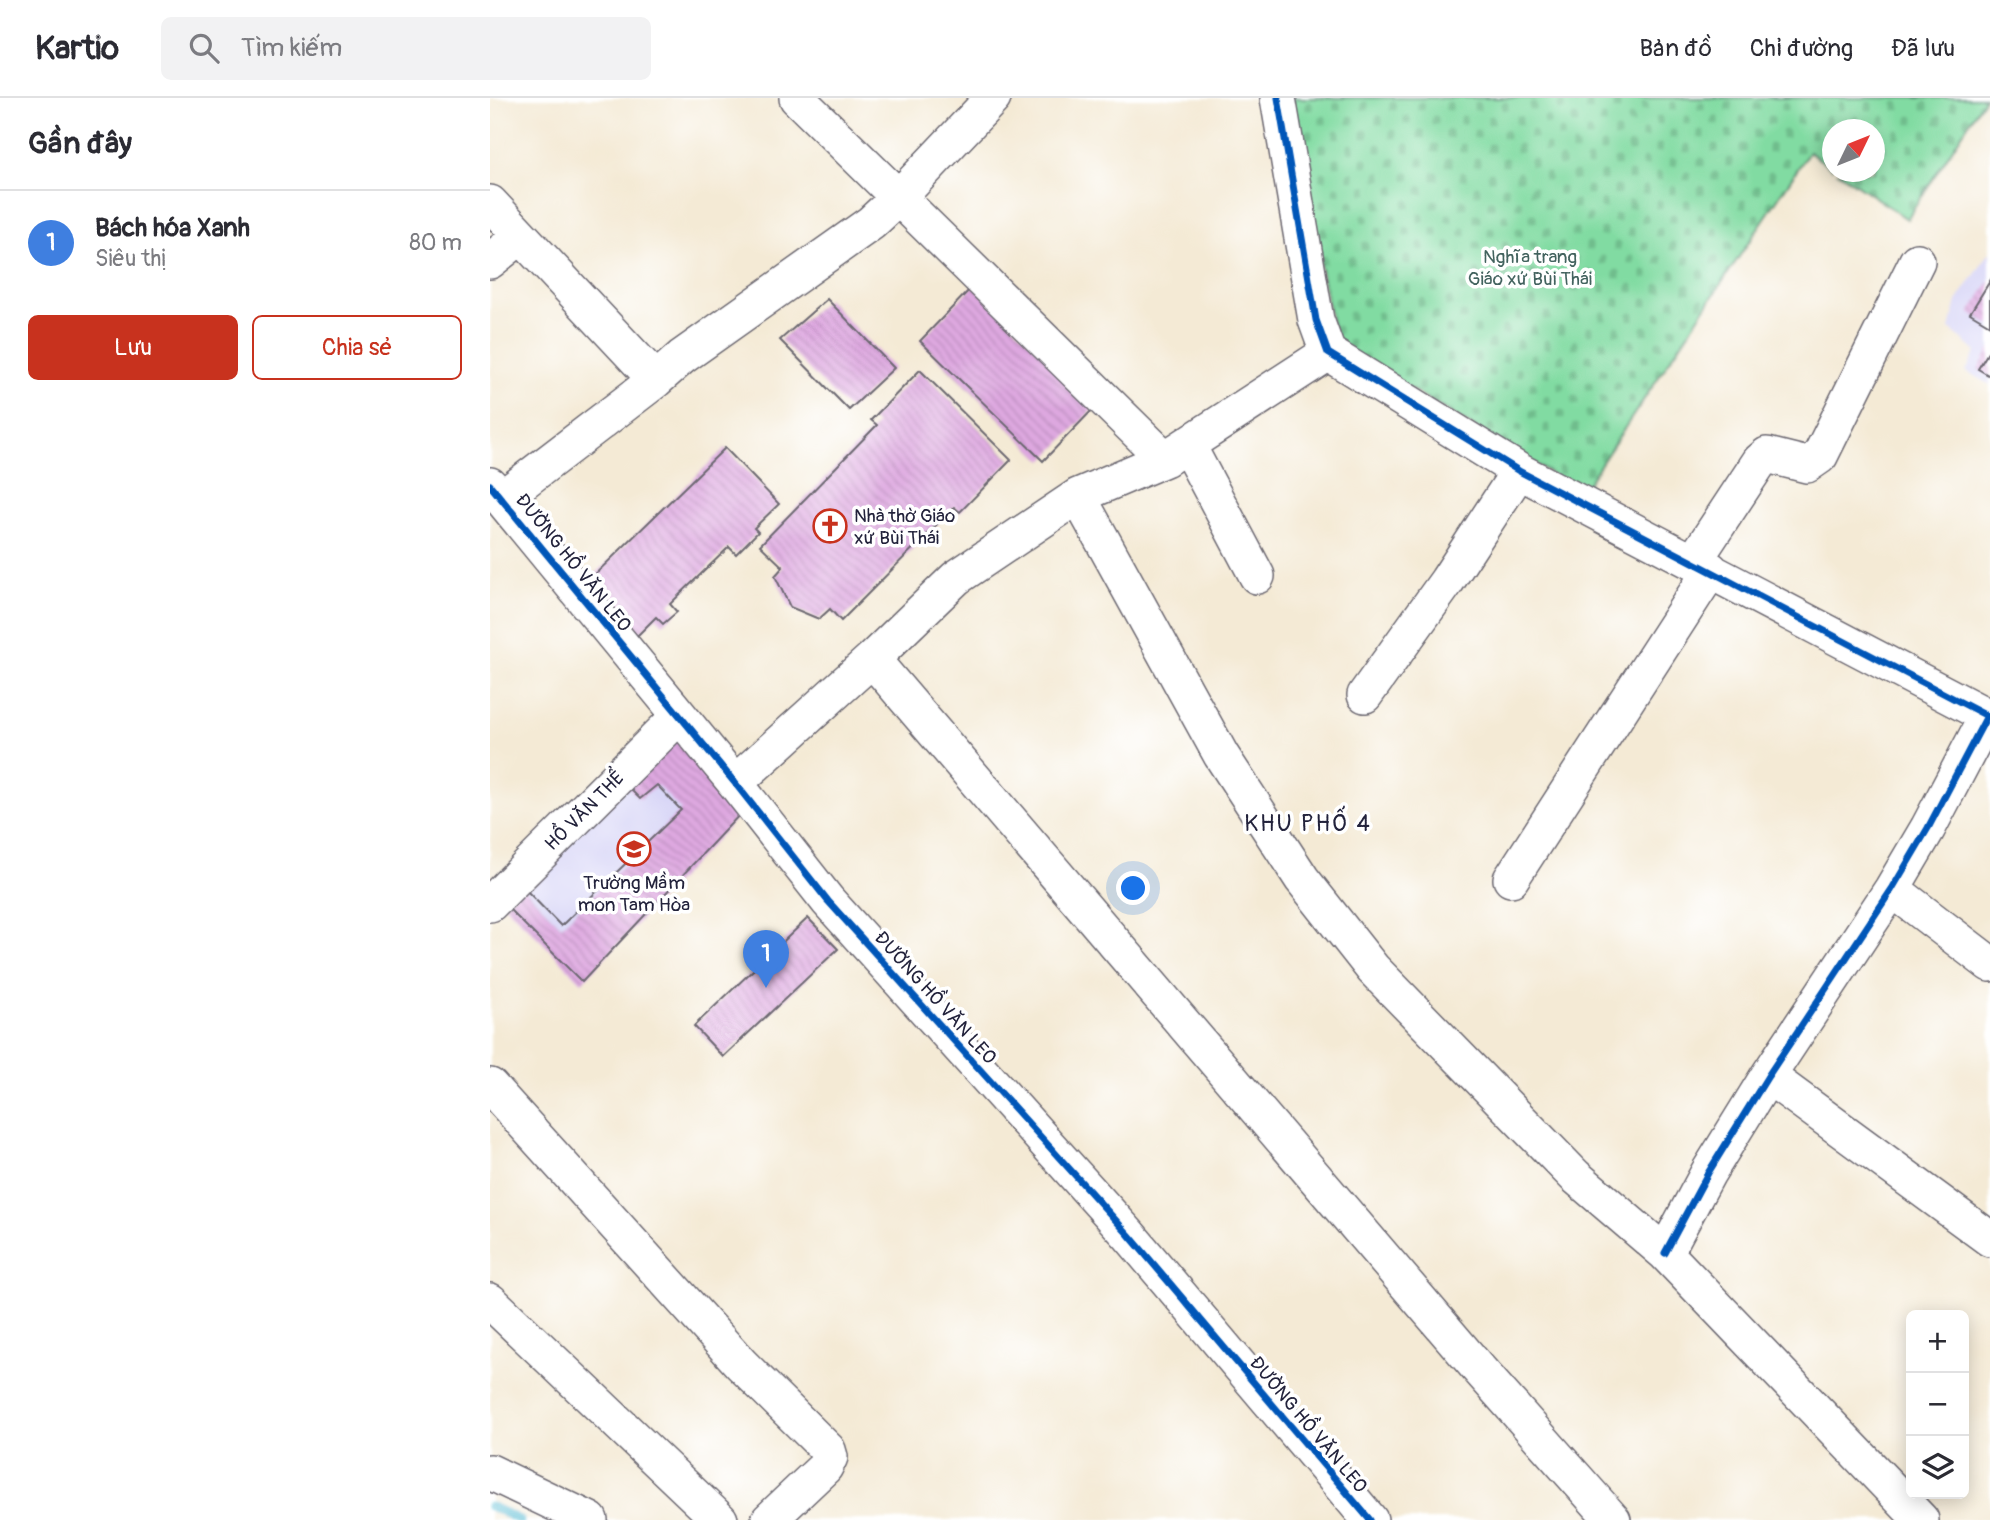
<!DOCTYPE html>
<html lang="vi">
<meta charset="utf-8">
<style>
body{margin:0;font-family:Pangolin,sans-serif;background:#f2f2f3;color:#2b2b33}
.controls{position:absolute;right:21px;bottom:21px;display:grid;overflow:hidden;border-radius:10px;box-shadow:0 4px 18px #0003}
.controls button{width:63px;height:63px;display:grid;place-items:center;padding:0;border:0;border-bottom:2px solid #e1e1e2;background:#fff;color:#2b2b33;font:35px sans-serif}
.compass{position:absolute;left:1332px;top:21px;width:63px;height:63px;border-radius:50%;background:#fff;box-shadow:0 4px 18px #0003;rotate:47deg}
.you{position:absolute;left:644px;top:791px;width:24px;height:24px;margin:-18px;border:5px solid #fff;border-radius:50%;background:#1a73e8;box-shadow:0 0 0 10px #1a73e833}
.badge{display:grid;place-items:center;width:46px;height:46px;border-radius:50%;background:#c8321e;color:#fff;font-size:23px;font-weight:700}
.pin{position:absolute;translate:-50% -58px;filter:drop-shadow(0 2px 4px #0008)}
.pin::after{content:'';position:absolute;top:37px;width:24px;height:21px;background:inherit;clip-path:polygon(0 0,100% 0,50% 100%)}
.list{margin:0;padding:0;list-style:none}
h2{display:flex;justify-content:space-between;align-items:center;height:91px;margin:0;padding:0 28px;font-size:30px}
h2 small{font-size:23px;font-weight:400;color:#7c7c81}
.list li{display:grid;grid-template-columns:46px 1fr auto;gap:21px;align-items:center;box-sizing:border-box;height:105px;padding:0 28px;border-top:2px solid #e1e1e2}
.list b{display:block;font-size:26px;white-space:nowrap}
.list p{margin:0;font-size:23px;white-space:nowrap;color:#7c7c81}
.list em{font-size:23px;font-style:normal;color:#7c7c81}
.actions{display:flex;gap:14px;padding:21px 28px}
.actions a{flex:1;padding:16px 0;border:2px solid #c8321e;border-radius:10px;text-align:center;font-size:24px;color:#c8321e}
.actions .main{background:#c8321e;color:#fff}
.icon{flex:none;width:38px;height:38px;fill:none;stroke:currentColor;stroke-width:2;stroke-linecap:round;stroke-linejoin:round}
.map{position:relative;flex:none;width:1500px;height:1422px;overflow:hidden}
header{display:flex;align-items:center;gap:42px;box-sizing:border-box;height:98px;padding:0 35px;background:#fff;border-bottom:2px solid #e1e1e2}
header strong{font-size:33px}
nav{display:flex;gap:38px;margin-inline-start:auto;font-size:24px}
.search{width:490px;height:63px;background:#f2f2f3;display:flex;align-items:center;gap:18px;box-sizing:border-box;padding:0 24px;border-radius:10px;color:#7c7c81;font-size:26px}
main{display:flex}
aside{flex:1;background:#fff}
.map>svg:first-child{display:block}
.built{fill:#d9d7f7}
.cemetery{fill:url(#cemetery-stones);stroke:#527e6e;stroke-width:2}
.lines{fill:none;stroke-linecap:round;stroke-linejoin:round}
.stream{stroke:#51b8d0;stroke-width:9}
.building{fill:url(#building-back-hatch)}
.minor-casing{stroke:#6c6871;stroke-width:38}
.minor{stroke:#fff;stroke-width:35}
.cycleway-casing{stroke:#fff;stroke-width:11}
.cycleway{stroke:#0057b8;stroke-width:7}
.labels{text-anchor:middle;stroke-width:7;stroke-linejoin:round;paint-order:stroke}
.park-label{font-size:19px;fill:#43635f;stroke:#fff}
.poi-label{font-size:19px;fill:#22223b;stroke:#fff;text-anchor:start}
.street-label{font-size:19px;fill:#22223b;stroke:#fff}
.quarter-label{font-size:23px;letter-spacing:2px;fill:#22223b;stroke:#fff}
</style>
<header>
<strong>Kartio</strong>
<div class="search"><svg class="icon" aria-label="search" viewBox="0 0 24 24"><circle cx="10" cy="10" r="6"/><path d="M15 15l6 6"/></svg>Tìm kiếm</div>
<nav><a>Bản đồ</a><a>Chỉ đường</a><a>Đã lưu</a></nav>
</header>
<main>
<aside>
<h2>Gần đây<small></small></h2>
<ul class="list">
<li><span class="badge" style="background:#3f7fe0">1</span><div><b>Bách hóa Xanh</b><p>Siêu thị</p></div><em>80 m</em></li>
</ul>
<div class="actions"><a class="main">Lưu</a><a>Chia sẻ</a></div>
</aside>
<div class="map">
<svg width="1500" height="1422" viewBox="0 0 1500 1422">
<defs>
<pattern id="cemetery-stones" width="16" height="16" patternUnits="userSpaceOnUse" patternTransform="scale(1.75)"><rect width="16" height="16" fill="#81dba2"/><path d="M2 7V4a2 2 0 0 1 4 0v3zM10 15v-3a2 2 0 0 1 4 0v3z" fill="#6fbc8c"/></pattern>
<pattern id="building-back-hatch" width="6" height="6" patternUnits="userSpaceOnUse" patternTransform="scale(1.75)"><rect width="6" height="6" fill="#dea8e0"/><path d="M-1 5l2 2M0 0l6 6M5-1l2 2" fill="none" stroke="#be90c1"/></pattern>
</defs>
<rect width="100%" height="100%" fill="#fff"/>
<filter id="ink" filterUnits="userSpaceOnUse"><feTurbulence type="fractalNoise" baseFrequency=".0143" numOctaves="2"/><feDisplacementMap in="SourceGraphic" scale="14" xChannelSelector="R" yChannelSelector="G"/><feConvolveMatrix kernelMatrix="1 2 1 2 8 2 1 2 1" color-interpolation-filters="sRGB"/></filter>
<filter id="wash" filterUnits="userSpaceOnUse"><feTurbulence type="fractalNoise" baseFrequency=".00686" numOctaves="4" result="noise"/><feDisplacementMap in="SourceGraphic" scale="28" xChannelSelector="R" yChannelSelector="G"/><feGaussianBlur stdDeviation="1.57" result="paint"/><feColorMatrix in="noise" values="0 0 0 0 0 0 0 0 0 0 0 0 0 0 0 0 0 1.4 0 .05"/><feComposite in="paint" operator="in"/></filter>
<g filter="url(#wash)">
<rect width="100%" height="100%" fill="#f4ead5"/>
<!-- built -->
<path class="built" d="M 1500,154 L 1500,287 L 1476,273 L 1486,254 L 1460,231 L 1467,203 Z
M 187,634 L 253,713 L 92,884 L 15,807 Z"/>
<!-- cemetery -->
<path class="cemetery" d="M 796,0 L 1495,0 L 1417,121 L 1348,74 L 1384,74 L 1384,32 L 1342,32 L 1342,70 L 1319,54 L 1092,394 L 846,246 Z"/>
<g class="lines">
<!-- stream -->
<path class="stream" d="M 0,1408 L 30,1422"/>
</g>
<g id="blocks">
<!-- building -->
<path class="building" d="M 1500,183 L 1500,227 L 1480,215 Z
M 483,188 L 606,308 L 553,363 L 430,243 Z
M 337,201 L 404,270 L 359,312 L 290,242 Z
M 1500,251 L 1500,278 L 1488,271 Z
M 430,272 L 521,362 L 470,414 L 464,409 L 351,523 L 340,511 L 329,521 L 300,509 L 285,478 L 293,469 L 270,447 L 387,327 L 381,322 Z
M 235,350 L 289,406 L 264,430 L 268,434 L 246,456 L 239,449 L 180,506 L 187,514 L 173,526 L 166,519 L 142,543 L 95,486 Z
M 187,634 L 253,713 L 92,884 L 15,807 L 33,789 L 71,828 L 191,712 L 167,687 L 150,701 L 135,686 Z
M 318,820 L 348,851 L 233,959 L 204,928 Z"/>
</g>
</g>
<g filter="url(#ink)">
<use href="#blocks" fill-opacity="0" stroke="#6c6871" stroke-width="2"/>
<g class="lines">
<defs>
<path id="minor" d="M 307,0 L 675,361
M 788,0 L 826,222 L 838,255 L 1029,373 L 1497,618 L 1438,730 L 1402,791 L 1278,978 L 1218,1075 L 1175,1155
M 0,105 L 166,282
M 0,163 L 31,138
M 698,348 L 767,478
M 0,387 L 245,685 L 338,803 L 639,1137 L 880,1422
M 588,398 L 731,657 L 812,781 L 883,871 L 1085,1078 L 1175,1155 L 1431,1422
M 12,400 L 166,282 L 192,259 L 381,125 L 409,99 L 503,0
M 1204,463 L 1270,363 L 1277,357 L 1317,367 L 1330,358 L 1427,163
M 382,561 L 987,1269 L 1123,1422
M 875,597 L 957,483 L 1029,373
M 245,685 L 382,561 L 466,480 L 588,398 L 675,361 L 838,255
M 1021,781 L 1221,472
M 1402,791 L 1500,866
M 0,806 L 188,619
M 1278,978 L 1500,1141
M 0,988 L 251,1266 L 338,1352 L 340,1359 L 335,1369 L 279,1422
M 0,1203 L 230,1422
M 0,1374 L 100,1422"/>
</defs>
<!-- minor casing -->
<use href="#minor" class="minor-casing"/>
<!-- minor -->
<use href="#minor" class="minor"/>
<defs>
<path id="cycleway" d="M 788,0 L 826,222 L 838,255 L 1029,373 L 1497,618 L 1438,730 L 1402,791 L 1278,978 L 1218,1075 L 1175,1155
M 0,387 L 245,685 L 338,803 L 639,1137 L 880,1422"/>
</defs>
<!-- cycleway casing -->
<use href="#cycleway" class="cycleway-casing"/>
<!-- cycleway -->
<use href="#cycleway" class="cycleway"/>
</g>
</g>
<!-- icons -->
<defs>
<symbol id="church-ring" viewBox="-11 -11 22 22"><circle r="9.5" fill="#fff" stroke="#c8321e" stroke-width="1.5"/><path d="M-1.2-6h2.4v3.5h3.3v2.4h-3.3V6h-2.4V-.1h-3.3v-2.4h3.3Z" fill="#c8321e"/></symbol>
<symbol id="school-ring" viewBox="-11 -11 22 22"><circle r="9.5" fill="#fff" stroke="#c8321e" stroke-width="1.5"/><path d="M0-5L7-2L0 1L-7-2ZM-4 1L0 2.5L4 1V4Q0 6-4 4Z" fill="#c8321e"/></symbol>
</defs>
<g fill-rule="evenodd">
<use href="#church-ring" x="321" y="409" width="38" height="38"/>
<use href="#school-ring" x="125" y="732" width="38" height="38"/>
</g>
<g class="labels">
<!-- park labels -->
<g class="park-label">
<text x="1040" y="165">Nghĩa trang<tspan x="1040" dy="22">Giáo xứ Bùi Thái</tspan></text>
</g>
<!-- poi labels -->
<g class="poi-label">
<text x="364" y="424">Nhà thờ Giáo<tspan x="364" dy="22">xứ Bùi Thái</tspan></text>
<text x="144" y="791" text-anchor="middle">Trường Mầm<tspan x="144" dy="22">mon Tam Hòa</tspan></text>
</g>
<!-- street labels -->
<g class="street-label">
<text transform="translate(84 464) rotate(51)" y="7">ĐƯỜNG HỒ VĂN LEO</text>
<text transform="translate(94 712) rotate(-45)" y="7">HỒ VĂN THỂ</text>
<text transform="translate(446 899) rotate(48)" y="7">ĐƯỜNG HỒ VĂN LEO</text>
<text transform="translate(819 1326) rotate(50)" y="7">ĐƯỜNG HỒ VĂN LEO</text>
</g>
<!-- quarter labels -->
<g class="quarter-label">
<text x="818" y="733">KHU PHỐ 4</text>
</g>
</g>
</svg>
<div class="controls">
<button>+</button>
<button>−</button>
<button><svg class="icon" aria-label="layers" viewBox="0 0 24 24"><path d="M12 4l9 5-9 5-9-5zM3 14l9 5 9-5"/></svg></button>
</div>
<svg class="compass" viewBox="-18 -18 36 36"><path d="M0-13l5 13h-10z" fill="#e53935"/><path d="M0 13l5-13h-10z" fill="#7c7c81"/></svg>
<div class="you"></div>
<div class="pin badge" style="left:276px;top:890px;background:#3f7fe0">1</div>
</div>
</main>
